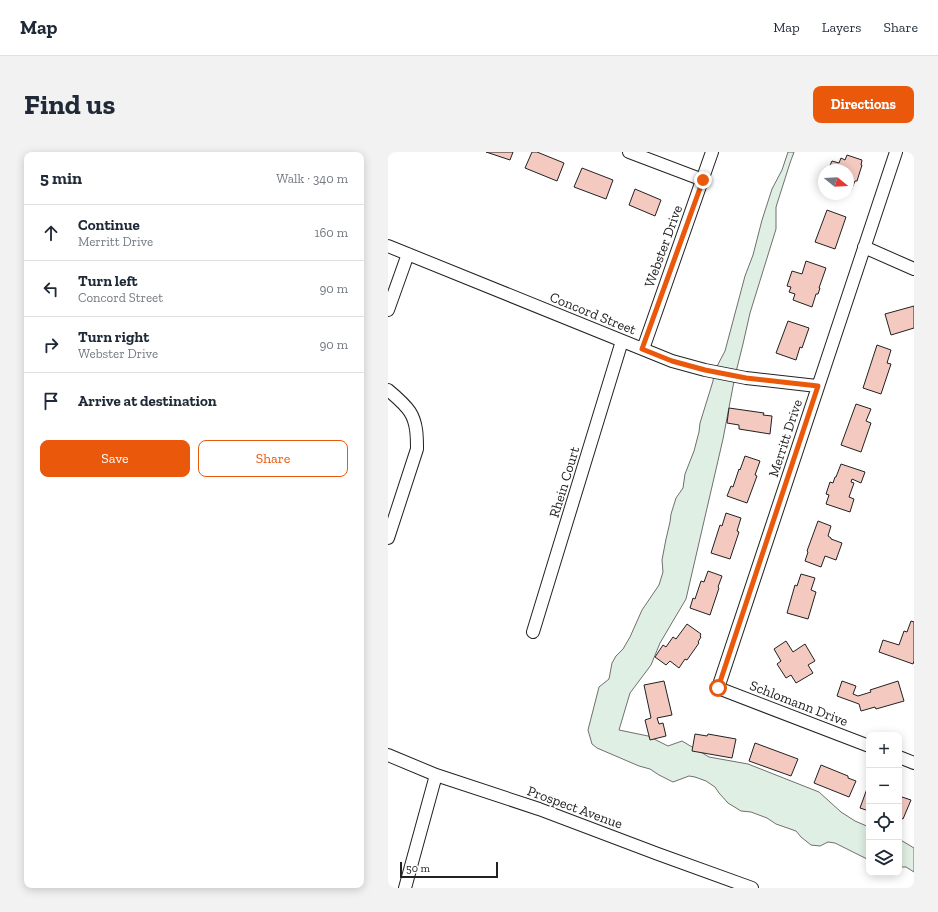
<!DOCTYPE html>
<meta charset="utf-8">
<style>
body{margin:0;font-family:"Zilla Slab",serif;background:#f2f2f3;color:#1f2937}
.controls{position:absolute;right:12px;bottom:12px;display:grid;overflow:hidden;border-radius:8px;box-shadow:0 2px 10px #0003}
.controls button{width:36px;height:36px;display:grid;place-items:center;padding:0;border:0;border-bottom:1px solid #e0e1e3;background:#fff;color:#1f2937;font:20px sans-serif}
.compass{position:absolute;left:430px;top:12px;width:36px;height:36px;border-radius:50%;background:#fff;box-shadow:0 2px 10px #0003;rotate:108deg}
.scale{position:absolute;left:12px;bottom:10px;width:98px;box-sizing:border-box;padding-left:4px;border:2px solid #222;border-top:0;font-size:11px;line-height:14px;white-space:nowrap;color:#222;-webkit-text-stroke:3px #fff;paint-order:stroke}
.stop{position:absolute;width:12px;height:12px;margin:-9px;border:3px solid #ea580c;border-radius:50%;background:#fff}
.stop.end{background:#ea580c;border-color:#fff;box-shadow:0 1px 4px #0008}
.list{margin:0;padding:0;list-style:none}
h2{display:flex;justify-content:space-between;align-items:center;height:52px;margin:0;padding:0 16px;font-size:17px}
h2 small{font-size:13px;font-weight:400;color:#747a83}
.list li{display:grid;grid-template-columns:26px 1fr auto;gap:12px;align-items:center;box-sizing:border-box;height:56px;padding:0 16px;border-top:1px solid #e0e1e3}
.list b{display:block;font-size:15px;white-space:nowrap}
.list p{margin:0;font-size:13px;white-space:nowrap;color:#747a83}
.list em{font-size:13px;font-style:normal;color:#747a83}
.actions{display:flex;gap:8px;padding:12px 16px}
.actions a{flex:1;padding:9px 0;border:1px solid #ea580c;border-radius:8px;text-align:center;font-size:14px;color:#ea580c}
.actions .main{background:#ea580c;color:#fff}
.icon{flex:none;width:22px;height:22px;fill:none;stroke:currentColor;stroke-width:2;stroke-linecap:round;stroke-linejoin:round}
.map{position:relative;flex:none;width:526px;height:736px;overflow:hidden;border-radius:8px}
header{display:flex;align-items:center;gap:24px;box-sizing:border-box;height:56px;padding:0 20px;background:#fff;border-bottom:1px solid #e0e1e3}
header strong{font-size:19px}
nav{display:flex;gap:22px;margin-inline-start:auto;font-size:14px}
.intro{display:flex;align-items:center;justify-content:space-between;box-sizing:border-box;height:96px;padding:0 24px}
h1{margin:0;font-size:28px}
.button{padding:10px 18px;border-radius:8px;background:#ea580c;color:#fff;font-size:14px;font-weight:700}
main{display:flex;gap:24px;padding:0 24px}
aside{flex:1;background:#fff;border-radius:8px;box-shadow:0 2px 10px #0003}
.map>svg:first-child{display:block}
.green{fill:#e0efe3;stroke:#6f6f6f}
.building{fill:#f3c9c0;stroke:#222}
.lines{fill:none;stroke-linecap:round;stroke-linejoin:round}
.street-casing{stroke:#222;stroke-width:14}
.street{stroke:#fff;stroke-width:12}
.route{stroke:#ea580c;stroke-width:5}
.labels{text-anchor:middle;stroke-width:3;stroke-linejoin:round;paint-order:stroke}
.street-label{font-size:14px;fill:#222;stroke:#fff}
</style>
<header>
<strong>Map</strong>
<nav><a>Map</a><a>Layers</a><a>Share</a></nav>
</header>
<div class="intro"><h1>Find us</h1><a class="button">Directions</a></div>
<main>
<aside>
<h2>5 min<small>Walk · 340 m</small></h2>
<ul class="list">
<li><svg class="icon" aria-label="ahead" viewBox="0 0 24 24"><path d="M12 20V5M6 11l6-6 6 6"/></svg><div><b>Continue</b><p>Merritt Drive</p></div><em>160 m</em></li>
<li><svg class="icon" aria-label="left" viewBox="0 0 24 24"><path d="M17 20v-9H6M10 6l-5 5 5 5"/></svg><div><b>Turn left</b><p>Concord Street</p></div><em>90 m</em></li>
<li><svg class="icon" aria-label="right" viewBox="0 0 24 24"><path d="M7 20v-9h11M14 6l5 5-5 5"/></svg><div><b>Turn right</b><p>Webster Drive</p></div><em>90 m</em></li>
<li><svg class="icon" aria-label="arrive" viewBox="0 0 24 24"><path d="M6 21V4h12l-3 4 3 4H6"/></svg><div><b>Arrive at destination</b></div></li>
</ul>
<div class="actions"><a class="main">Save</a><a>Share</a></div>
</aside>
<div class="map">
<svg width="526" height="736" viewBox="0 0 526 736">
<rect width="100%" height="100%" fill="#fff"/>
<!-- green -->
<path class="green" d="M 400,0 L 406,0 L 402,11 L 388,55 L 388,77 L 362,161 L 355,192 L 347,224 L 335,287 L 298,447 L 272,491 L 263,513 L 242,541 L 231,578 L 260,584 L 280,594 L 294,589 L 321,605 L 360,612 L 431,640 L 453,660 L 467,669 L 481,675 L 481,708 L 447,691 L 440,690 L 432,694 L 423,693 L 413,685 L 408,679 L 388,672 L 379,666 L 363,660 L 353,659 L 340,651 L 331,641 L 327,635 L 318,629 L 307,625 L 301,624 L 285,630 L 271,623 L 262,617 L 251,614 L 209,596 L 204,592 L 200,578 L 211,535 L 221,527 L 224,511 L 228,504 L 235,497 L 242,485 L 254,458 L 271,433 L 275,420 L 274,408 L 278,387 L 282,370 L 283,362 L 288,346 L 295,336 L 297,322 L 306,299 L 311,280 L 312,271 L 325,229 L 326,220 L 337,199 L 357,124 L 365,103 L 374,68 L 384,37 L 394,18 Z
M 511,687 L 526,696 L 526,720 L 518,715 L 511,715 Z"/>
<!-- building -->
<path class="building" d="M 98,0 L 125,0 L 122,8 Z
M 144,0 L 149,0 L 176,11 L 169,29 L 137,16 Z
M 459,3 L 474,8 L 473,13 L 474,13 L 469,29 L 467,29 L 463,39 L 460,38 L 460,18 L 440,18 L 444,9 L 451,11 L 453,6 L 457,8 Z
M 194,16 L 225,28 L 218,47 L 186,35 Z
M 247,37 L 273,48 L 267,64 L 241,53 Z
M 439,58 L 458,65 L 447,97 L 427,90 Z
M 418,109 L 438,116 L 431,136 L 432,136 L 430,142 L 428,142 L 424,155 L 405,148 L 407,142 L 401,140 L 403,135 L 399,134 L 404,119 L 414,122 Z
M 526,154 L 526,176 L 503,183 L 497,162 Z
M 400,169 L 421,176 L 414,196 L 412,195 L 408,208 L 388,201 Z
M 489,193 L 503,198 L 499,211 L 503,212 L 493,242 L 475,236 Z
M 468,252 L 483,257 L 478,269 L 483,271 L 473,300 L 453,293 Z
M 341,256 L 376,261 L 375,263 L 384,264 L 382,282 L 351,277 L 351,273 L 339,271 Z
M 357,304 L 372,309 L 367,323 L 369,324 L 359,351 L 339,344 L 343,334 L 345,335 L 351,317 L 352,318 Z
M 453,312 L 477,320 L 473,331 L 464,327 L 463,330 L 466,331 L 461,345 L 466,347 L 462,360 L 438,352 L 441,343 L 438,342 L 442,330 L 445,331 L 447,325 L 448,325 Z
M 338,361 L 353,366 L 349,379 L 351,380 L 342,407 L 323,401 L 332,373 L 334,374 Z
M 430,369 L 443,374 L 440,384 L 443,386 L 443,387 L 454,391 L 448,408 L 437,404 L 433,415 L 417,409 L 420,400 L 419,399 Z
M 320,419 L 334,424 L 330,435 L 331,436 L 322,463 L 302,456 L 305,446 L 307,447 L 313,429 L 316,430 Z
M 413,422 L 427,426 L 423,438 L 428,440 L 420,467 L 399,461 L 407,433 L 409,434 Z
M 523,469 L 526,470 L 526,509 L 525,512 L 491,500 L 495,488 L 511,493 L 516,479 L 519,480 Z
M 299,472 L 313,482 L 312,484 L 313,485 L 310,490 L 311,491 L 299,508 L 297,507 L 291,516 L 282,509 L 278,513 L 267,505 L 275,493 L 278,495 L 285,485 L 288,487 Z
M 398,489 L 405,500 L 417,492 L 427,509 L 420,513 L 425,521 L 408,531 L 403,523 L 398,526 L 389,512 L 393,509 L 386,497 Z
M 276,529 L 284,563 L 269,566 L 271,572 L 275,571 L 278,584 L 262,588 L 257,568 L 263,566 L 256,533 Z
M 454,529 L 468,534 L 465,542 L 470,544 L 483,540 L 482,538 L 510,529 L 516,549 L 488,557 L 487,555 L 473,559 L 471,552 L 449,544 Z
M 307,582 L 319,584 L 320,582 L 348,587 L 344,606 L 304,599 Z
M 367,591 L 410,607 L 403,624 L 361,609 Z
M 433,613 L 460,624 L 460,626 L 468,629 L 461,645 L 426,631 Z
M 480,634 L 481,635 L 481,659 L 472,656 Z
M 511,644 L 523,648 L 515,667 L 513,666 L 511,671 Z"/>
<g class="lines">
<defs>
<path id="street" d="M 241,0 L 315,28
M 0,94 L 284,209 L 317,218 L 358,226 L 429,234
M 476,95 L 526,117
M 0,158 L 20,102
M 255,197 L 324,0
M 0,238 C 6,243 18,254 22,260 C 29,271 29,285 29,297 L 0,386
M 145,480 L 234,189
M 481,594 L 330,536 L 508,0
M 0,603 L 48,623 L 151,657 L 270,702 L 364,736
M 511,605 L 526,611
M 17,736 L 48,623"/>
</defs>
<!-- street casing -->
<use href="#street" class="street-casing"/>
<!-- street -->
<use href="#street" class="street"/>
</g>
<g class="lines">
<!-- route -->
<path class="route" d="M 315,28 L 254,197 L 284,209 L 317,218 L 358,226 L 430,234 L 330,536"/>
</g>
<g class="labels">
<!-- street labels -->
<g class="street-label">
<text transform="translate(275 94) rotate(-70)" y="5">Webster Drive</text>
<text transform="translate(205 161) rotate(22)" y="5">Concord Street</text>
<text transform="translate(397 286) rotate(-72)" y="5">Merritt Drive</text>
<text transform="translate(176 330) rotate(-73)" y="5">Rhein Court</text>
<text transform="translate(411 551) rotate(21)" y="5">Schlomann Drive</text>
<text transform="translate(187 655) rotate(20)" y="5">Prospect Avenue</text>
</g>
</g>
</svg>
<div class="controls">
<button>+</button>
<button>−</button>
<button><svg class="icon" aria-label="locate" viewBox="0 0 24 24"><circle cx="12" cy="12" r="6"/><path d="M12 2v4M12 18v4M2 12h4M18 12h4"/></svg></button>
<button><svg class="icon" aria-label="layers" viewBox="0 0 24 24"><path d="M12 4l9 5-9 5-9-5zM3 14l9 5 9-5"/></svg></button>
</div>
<svg class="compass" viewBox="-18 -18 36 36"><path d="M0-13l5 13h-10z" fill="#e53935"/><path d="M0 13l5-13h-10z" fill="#747a83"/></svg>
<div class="scale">50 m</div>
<div class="stop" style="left:330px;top:536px"></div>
<div class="stop end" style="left:315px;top:28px"></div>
</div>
</main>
